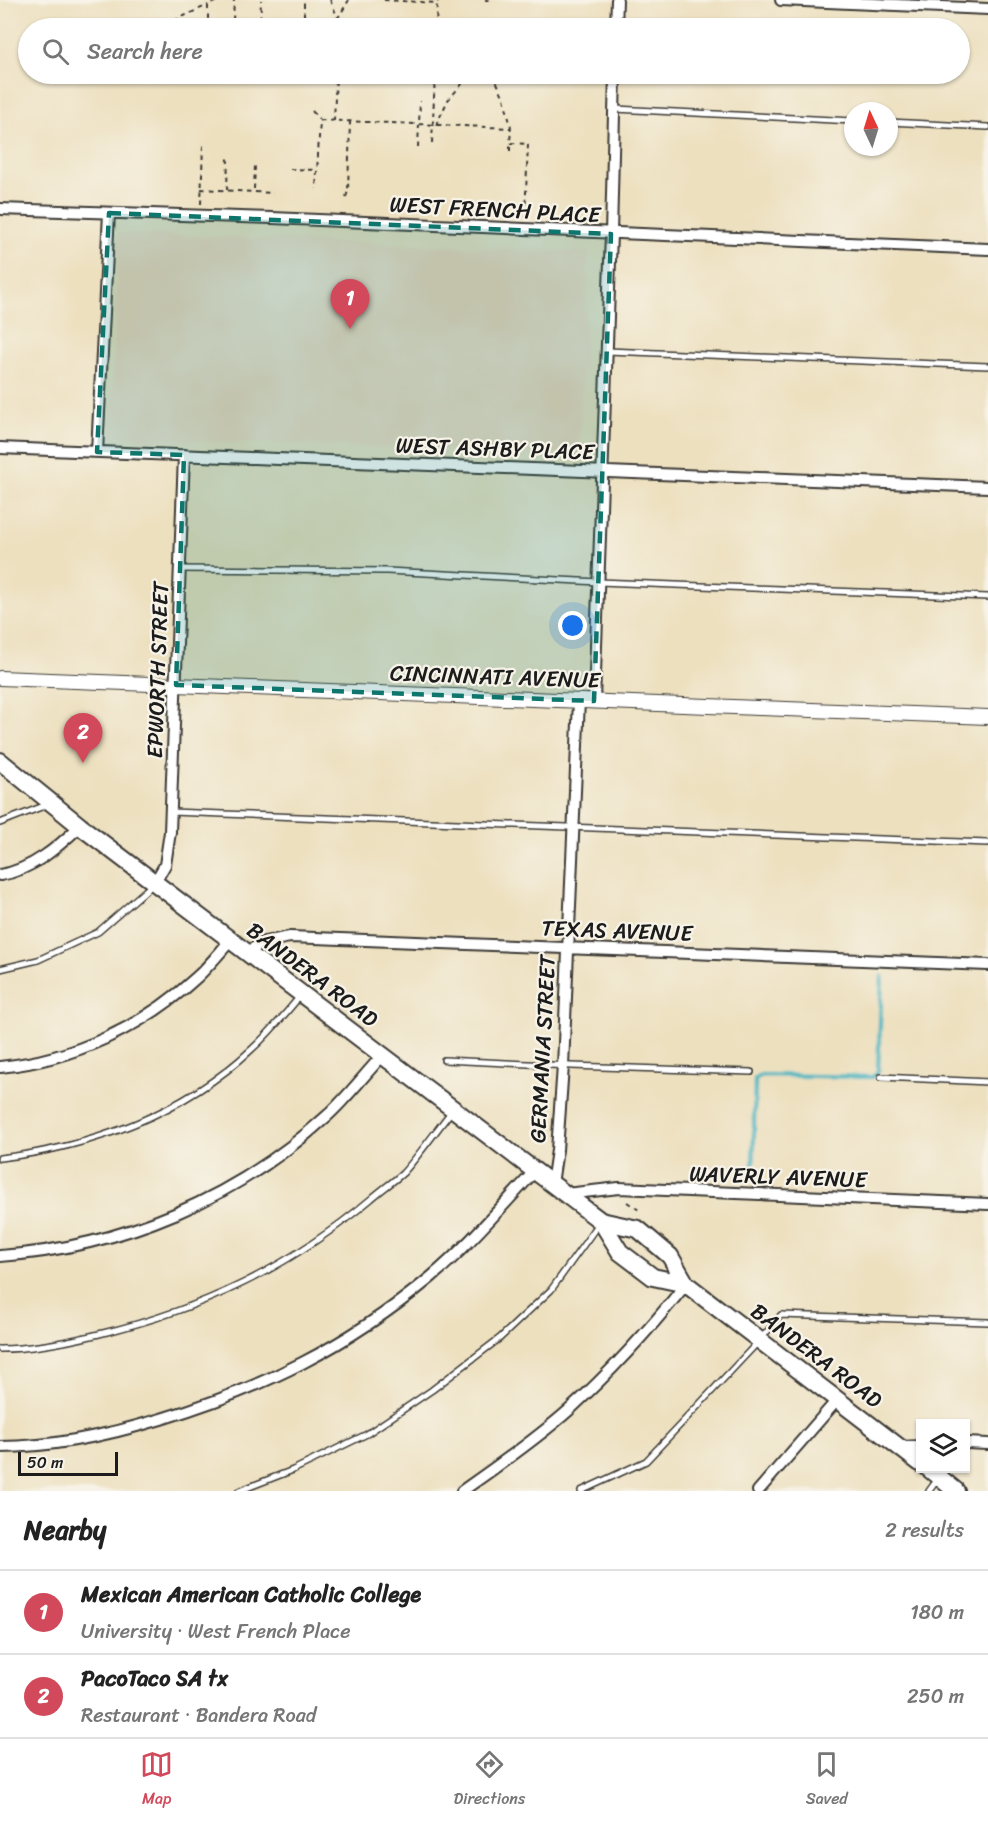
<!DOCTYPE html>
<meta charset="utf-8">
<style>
body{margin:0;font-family:Sriracha,sans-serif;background:#f2f2f2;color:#222}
.controls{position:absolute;right:18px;bottom:18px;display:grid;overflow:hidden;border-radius:0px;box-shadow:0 2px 4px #0004}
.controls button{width:54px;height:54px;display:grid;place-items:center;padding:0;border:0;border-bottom:2px solid #e0e0e0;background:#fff;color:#222;font:30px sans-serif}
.compass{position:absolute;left:844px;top:102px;width:54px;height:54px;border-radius:50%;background:#fff;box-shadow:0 2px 4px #0004;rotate:356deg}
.scale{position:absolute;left:18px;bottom:15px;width:100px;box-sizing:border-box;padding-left:6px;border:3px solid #1c1c1c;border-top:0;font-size:16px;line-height:21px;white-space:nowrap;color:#1c1c1c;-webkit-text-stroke:4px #f7f3e8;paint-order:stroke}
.you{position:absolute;left:573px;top:626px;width:21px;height:21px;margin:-15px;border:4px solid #fff;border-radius:50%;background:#1a73e8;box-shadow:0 0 0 9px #1a73e833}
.badge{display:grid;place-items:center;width:39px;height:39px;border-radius:50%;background:#d1495b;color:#fff;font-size:20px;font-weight:700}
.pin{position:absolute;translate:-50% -50px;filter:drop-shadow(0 2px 3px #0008)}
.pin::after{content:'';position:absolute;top:32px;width:21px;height:18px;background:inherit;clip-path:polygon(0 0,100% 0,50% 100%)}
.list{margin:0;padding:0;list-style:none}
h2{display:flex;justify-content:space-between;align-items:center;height:78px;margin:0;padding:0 24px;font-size:26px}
h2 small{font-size:20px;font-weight:400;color:#767676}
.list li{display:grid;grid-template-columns:39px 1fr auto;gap:18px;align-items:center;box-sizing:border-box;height:84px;padding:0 24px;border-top:2px solid #e0e0e0}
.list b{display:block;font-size:22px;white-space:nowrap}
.list p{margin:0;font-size:20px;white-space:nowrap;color:#767676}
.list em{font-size:20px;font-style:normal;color:#767676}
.icon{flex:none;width:33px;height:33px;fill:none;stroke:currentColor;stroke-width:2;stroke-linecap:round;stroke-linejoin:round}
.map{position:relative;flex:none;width:988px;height:1491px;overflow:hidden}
.search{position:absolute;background:#fff;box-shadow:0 2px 4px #0004;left:18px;right:18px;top:18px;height:66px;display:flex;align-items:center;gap:15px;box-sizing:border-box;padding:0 21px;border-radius:33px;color:#767676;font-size:22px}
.sheet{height:246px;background:#fff}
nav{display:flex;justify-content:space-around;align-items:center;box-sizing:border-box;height:84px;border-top:2px solid #e0e0e0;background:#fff;font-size:16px;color:#767676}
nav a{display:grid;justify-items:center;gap:3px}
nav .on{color:#d1495b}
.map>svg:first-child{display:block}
.built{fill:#f0d6bc}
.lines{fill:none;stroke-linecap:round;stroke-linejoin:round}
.stream{stroke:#47b5c3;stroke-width:4}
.service-casing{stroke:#3b3934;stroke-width:8}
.minor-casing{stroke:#3b3934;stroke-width:14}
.tertiary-casing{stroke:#3b3934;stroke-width:16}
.primary-casing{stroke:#3b3934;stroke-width:20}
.path{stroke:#3b3934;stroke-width:2;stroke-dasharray:4.5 4.5;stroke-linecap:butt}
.service{stroke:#fff;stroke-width:5}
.minor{stroke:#fff;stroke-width:10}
.tertiary{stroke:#fff;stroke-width:14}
.primary{stroke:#fff;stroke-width:16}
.marked{fill:#0f766e;fill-opacity:0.2;stroke:#0f766e;stroke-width:4.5;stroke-dasharray:12 8;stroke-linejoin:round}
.labels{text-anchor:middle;stroke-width:4.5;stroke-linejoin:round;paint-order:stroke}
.street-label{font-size:22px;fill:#1c1c1c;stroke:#f7f3e8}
</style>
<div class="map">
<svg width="988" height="1491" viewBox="0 0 988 1491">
<rect width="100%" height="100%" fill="#f7f3e8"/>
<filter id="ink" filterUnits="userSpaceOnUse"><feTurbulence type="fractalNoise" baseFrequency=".0167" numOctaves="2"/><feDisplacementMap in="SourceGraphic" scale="12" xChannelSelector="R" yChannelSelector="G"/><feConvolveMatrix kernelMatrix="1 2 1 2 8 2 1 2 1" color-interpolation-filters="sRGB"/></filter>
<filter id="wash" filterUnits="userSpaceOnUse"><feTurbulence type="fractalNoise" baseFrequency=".008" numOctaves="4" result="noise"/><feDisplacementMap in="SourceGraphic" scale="24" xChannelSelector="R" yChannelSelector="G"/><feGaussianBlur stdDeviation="1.35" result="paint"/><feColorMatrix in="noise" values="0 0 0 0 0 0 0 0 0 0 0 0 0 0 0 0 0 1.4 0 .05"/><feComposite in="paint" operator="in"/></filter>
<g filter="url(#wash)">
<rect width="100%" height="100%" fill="#ede0bf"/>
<!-- built -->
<path class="built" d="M 118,233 L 589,252 L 579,454 L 111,438 Z"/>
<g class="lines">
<!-- stream -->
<path class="stream" d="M 753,1175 L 755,1079 L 761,1075 L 873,1077 L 878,1071 L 882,976"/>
</g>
</g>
<g filter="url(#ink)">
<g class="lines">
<defs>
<path id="service" d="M 615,109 L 853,121
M 889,122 L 988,127
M 607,351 L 988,366
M 180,569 L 387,571 L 599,582 L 988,597
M 171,812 L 988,843
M 0,823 L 49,804
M 0,969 L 38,960 L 98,932 L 153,884
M 444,1060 L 571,1066 L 751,1072
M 881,1077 L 988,1082
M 0,1158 C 92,1147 183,1114 252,1049 C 270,1033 285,1014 301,995
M 0,1349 C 33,1349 67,1342 99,1334 C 203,1309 289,1268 371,1199 C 381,1190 393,1182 403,1173 C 420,1154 435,1132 451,1112
M 239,1491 L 293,1470 L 367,1434 L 432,1390 L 500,1338 L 551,1290 L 600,1222
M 581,1491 L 646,1461 L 760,1340 L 781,1315 L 988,1322
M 929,1491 L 937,1480"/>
<path id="minor" d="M 781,0 L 988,9
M 616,28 L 617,0
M 0,209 L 272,218 L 988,249
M 0,448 L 988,487
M 97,452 L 109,213
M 594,701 L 611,234 L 615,74
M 0,875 C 32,870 58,847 80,826
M 155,882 L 165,865 L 170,832 L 184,455
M 247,952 L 264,942 L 290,937 L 988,965
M 0,1067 C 73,1060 143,1027 197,977 C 209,966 220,952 231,940
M 552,1184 L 557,1150 L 563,1066 L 579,700
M 566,1194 L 619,1188 L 988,1204
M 0,1256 C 122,1247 236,1199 327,1116 C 347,1098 364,1075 383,1055
M 966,1443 L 988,1444
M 0,1447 C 55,1447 109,1435 161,1419 C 263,1388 347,1347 430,1278 C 468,1246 501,1207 535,1171
M 902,1447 L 920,1446
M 462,1491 C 498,1466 535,1440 568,1411 C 611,1372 650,1329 686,1284
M 758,1491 L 838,1399"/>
<path id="tertiary" d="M 0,678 L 988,717"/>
<path id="primary" d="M 0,761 L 80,826 L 601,1221 L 620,1252 L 653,1277 L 686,1284
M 601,1221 L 638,1229 L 670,1256 L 686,1284 L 920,1463
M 928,1468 L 956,1491"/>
</defs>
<!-- service casing -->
<use href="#service" class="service-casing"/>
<!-- minor casing -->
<use href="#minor" class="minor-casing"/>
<!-- tertiary casing -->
<use href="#tertiary" class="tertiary-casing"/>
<!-- primary casing -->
<use href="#primary" class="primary-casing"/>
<!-- path -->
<path class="path" d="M 330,0 L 338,18
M 384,0 L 437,3 L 438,0
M 485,0 L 494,0
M 304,16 L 304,0
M 233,20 L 234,0
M 158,28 L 208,5
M 208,28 L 208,5 L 219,0
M 260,28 L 261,0
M 337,28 L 338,18 L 349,0
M 436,28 L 437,3
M 493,74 L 504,98 L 511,127
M 469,76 L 480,74 L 495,79
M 312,111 L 320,120 L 316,189
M 320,120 L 511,128 L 510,143 L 528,144 L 525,217
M 334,121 L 336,74
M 436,125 L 448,100 L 471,74
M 432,143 L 435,74
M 418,147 L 420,101
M 510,151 L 510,143
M 290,169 L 317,170
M 201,189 L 273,193
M 254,189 L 255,165
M 227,190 L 228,156
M 346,197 L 348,191 L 350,122
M 201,204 L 203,144
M 627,1202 L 639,1210"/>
<!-- service -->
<use href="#service" class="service"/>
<!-- minor -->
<use href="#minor" class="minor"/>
<!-- tertiary -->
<use href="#tertiary" class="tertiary"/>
<!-- primary -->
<use href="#primary" class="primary"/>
</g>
</g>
<!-- marked area -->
<path class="marked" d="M 109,213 L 611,234 L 594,701 L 176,685 L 184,455 L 97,452 Z"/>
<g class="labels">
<!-- street labels -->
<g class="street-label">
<text transform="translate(495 209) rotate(3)" y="8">WEST FRENCH PLACE</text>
<text transform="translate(495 448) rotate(2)" y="8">WEST ASHBY PLACE</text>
<text transform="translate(157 670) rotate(-88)" y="8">EPWORTH STREET</text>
<text transform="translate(495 676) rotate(2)" y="8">CINCINNATI AVENUE</text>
<text transform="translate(617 930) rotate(2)" y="8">TEXAS AVENUE</text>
<text transform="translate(313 974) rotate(37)" y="8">BANDERA ROAD</text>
<text transform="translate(542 1049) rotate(-87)" y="8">GERMANIA STREET</text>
<text transform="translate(778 1176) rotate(2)" y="8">WAVERLY AVENUE</text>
<text transform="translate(817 1355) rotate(37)" y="8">BANDERA ROAD</text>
</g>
</g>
</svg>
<div class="controls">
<button><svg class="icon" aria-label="layers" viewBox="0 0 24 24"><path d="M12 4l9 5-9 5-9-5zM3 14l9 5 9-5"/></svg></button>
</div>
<svg class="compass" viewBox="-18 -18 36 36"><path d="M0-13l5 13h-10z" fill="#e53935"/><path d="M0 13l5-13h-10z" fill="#767676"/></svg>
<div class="scale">50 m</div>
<div class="you"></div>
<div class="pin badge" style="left:350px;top:329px">1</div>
<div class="pin badge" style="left:83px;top:763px">2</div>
<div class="search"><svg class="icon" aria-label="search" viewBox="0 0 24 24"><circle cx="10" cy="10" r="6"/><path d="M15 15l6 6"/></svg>Search here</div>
</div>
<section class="sheet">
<h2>Nearby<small>2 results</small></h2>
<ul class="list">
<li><span class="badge">1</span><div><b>Mexican American Catholic College</b><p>University · West French Place</p></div><em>180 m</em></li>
<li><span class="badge">2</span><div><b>PacoTaco SA tx</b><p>Restaurant · Bandera Road</p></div><em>250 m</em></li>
</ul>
</section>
<nav>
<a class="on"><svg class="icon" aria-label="map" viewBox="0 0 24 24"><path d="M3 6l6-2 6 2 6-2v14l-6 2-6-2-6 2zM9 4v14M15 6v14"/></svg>Map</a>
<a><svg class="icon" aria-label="directions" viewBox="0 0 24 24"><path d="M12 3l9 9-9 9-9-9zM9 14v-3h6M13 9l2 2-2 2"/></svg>Directions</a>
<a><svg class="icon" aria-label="saved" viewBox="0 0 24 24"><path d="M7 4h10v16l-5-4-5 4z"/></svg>Saved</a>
</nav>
